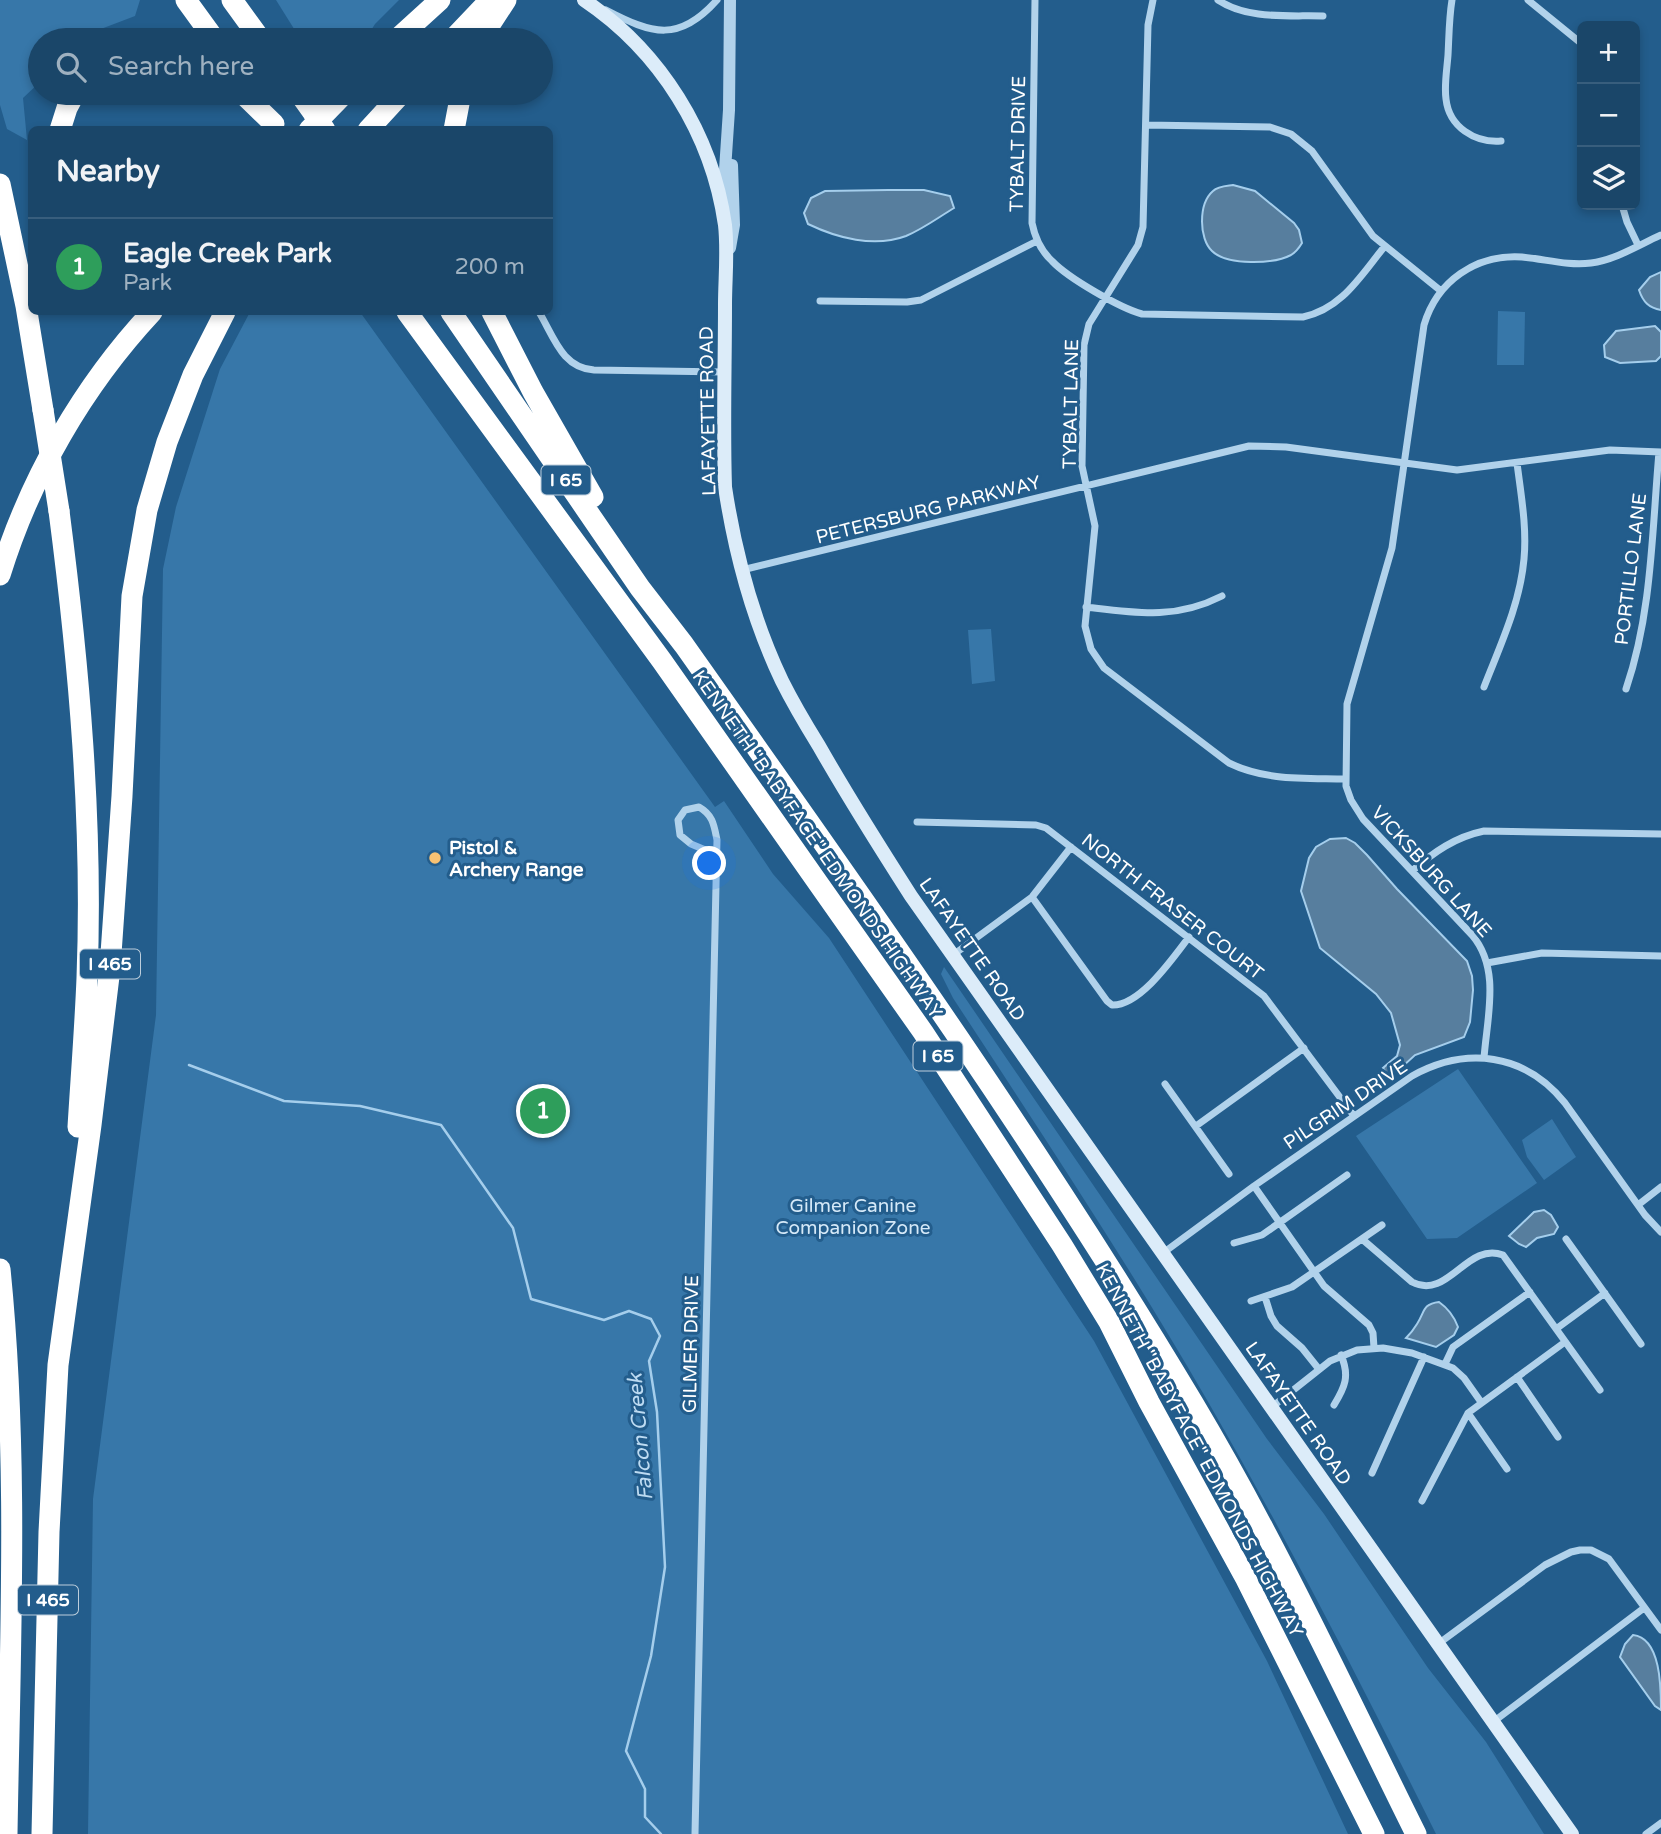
<!DOCTYPE html>
<meta charset="utf-8">
<style>
body{margin:0;font-family:"Varela Round",sans-serif;background:#234d6f;color:#f1f3f6}
.controls{position:absolute;right:21px;top:21px;display:grid;overflow:hidden;border-radius:10px;box-shadow:0 4px 10px #0003}
.controls button{width:63px;height:63px;display:grid;place-items:center;padding:0;border:0;border-bottom:2px solid #385e7d;background:#1a4669;color:#f1f3f6;font:35px sans-serif}
.you{position:absolute;left:710px;top:864px;width:24px;height:24px;margin:-18px;border:5px solid #fff;border-radius:50%;background:#1a73e8;box-shadow:0 0 0 10px #1a73e833}
.badge{display:grid;place-items:center;width:46px;height:46px;border-radius:50%;background:#e797bd;color:#fff;font-size:23px;font-weight:700}
.pin{position:absolute;translate:-50% -50%;border:4px solid #fff;box-shadow:0 2px 7px #0006}
.list{margin:0;padding:0;list-style:none}
h2{display:flex;justify-content:space-between;align-items:center;height:91px;margin:0;padding:0 28px;font-size:30px}
h2 small{font-size:23px;font-weight:400;color:#9fb1c0}
.list li{display:grid;grid-template-columns:46px 1fr auto;gap:21px;align-items:center;box-sizing:border-box;height:98px;padding:0 28px;border-top:2px solid #385e7d}
.list b{display:block;font-size:26px;white-space:nowrap}
.list p{margin:0;font-size:23px;white-space:nowrap;color:#9fb1c0}
.list em{font-size:23px;font-style:normal;color:#9fb1c0}
.icon{flex:none;width:38px;height:38px;fill:none;stroke:currentColor;stroke-width:2;stroke-linecap:round;stroke-linejoin:round}
.map{position:relative;flex:none;width:1661px;height:1834px;overflow:hidden}
.search{position:absolute;background:#1a4669;box-shadow:0 4px 10px #0003;left:28px;top:28px;width:525px;height:77px;display:flex;align-items:center;gap:18px;box-sizing:border-box;padding:0 24px;border-radius:38px;color:#9fb1c0;font-size:26px}
.panel{position:absolute;background:#1a4669;box-shadow:0 4px 10px #0003;left:28px;top:126px;width:525px;height:189px;border-radius:10px}
.map>svg:first-child{display:block}
.green{fill:#3777a9}
.water{fill:#577e9e;stroke:#a5ceec;stroke-width:2}
.lines{fill:none;stroke-linecap:round;stroke-linejoin:round}
.stream{stroke:#a5ceec;stroke-width:2.5}
.minor{stroke:#b1d2eb;stroke-width:7}
.tertiary{stroke:#b1d2eb;stroke-width:12}
.secondary{stroke:#dcecf9;stroke-width:14}
.motorway{stroke:#fff;stroke-width:21}
.motorway-bridge{stroke:#fff;stroke-width:21}
.poi-dot{fill:#f6c173;stroke:#235d8c;stroke-width:2.5}
.labels{text-anchor:middle;stroke-width:6;stroke-linejoin:round;paint-order:stroke}
.shield{fill:#235d8c;stroke:#bdcedc;stroke-width:2}
.shield-label{font-size:18px;font-weight:bold;fill:#fff}
.street-label{font-size:19px;fill:#fff;stroke:#235d8c}
.poi-label{font-size:19px;font-weight:bold;fill:#fff;stroke:#235d8c;text-anchor:start}
.park-label{font-size:19px;fill:#d5e9f8;stroke:#235d8c}
.water-label{font-size:21px;font-style:italic;fill:#bddbf2;stroke:#235d8c}
</style>
<div class="map">
<svg width="1661" height="1834" viewBox="0 0 1661 1834">
<rect width="100%" height="100%" fill="#235d8c"/>
<!-- green -->
<path class="green" d="M 0,0 L 140,0 L 135,16 L 72,40 L 40,40 L 40,82 L 23,98 L 27,140 L 7,129 L 0,105 Z
M 276,0 L 399,0 L 375,24 L 365,40 L 301,40 Z
M 1498,311 L 1525,312 L 1524,365 L 1497,365 Z
M 250,312 L 360,312 L 715,807 L 724,801 L 773,874 L 829,938 L 1094,1341 L 1267,1661 L 1348,1834 L 88,1834 L 93,1499 L 156,1015 L 163,569 L 176,507 L 220,369 Z
M 991,629 L 995,681 L 972,684 L 968,630 Z
M 944,967 L 1267,1439 L 1324,1514 L 1428,1668 L 1486,1742 L 1544,1834 L 1436,1834 C 1363,1687 1289,1542 1207,1400 C 1128,1263 1040,1131 953,998 L 941,974 Z
M 1458,1069 L 1537,1183 L 1457,1238 L 1427,1239 L 1356,1136 Z
M 1552,1119 L 1576,1157 L 1544,1180 L 1527,1157 L 1522,1140 Z"/>
<!-- water -->
<path class="water" d="M 1233,185 L 1255,191 L 1294,223 L 1299,230 L 1302,243 C 1299,248 1296,252 1291,255 C 1274,264 1227,266 1212,251 C 1199,239 1198,204 1213,191 C 1218,186 1226,186 1233,185 Z
M 888,190 L 924,190 L 950,196 L 954,208 C 939,217 923,229 906,236 C 874,248 837,238 808,224 L 804,213 L 811,198 L 825,191 Z
M 1661,272 L 1661,310 C 1649,308 1643,302 1639,290 L 1650,277 Z
M 1655,326 L 1661,332 L 1661,356 L 1656,361 L 1620,363 L 1605,357 L 1604,345 L 1616,331 Z
M 1346,838 L 1355,843 L 1367,855 L 1397,889 L 1467,961 L 1472,976 L 1473,990 L 1470,1022 L 1464,1037 L 1415,1055 L 1402,1067 L 1388,1075 L 1383,1068 L 1397,1056 L 1400,1045 L 1391,1013 L 1376,994 L 1320,948 L 1301,891 L 1309,858 L 1316,847 L 1330,839 Z
M 1544,1210 L 1551,1215 L 1558,1227 L 1554,1234 L 1537,1238 L 1526,1247 L 1519,1244 L 1509,1236 L 1534,1212 Z
M 1439,1302 C 1449,1309 1454,1316 1458,1327 L 1454,1335 L 1436,1347 L 1406,1338 C 1410,1334 1414,1329 1417,1324 C 1425,1312 1422,1304 1439,1302 Z
M 1633,1635 C 1661,1638 1661,1688 1661,1710 L 1655,1706 L 1620,1657 L 1625,1644 Z"/>
<g class="lines">
<!-- stream -->
<path class="stream" d="M 189,1065 L 284,1101 L 360,1106 L 441,1125 L 513,1228 L 531,1299 L 604,1320 L 629,1311 L 651,1319 L 660,1336 L 649,1361 L 657,1412 L 665,1567 L 651,1656 L 626,1751 L 645,1789 L 645,1817 L 661,1834"/>
<!-- minor -->
<path class="minor" d="M 1035,0 L 1032,223 C 1035,238 1041,251 1052,261 C 1068,278 1120,308 1142,314 L 1303,317 C 1342,309 1361,275 1385,246
M 1153,0 L 1148,25 L 1143,227 L 1138,245 L 1089,324 L 1084,345 L 1082,466 L 1095,526 L 1085,626 L 1091,649 L 1104,668 L 1229,763 C 1266,781 1305,778 1345,779
M 1218,0 C 1248,20 1289,15 1323,16
M 1452,0 C 1449,18 1449,37 1448,55 C 1447,69 1444,85 1446,99 C 1449,127 1475,143 1501,141
M 1528,0 L 1582,44
M 606,10 C 652,34 679,43 717,0
M 1146,125 L 1270,127 L 1291,134 L 1312,151 L 1373,236 L 1441,291
M 1622,205 L 1627,222 L 1638,245
M 820,301 L 907,302 L 921,300 L 1037,241
M 539,312 C 554,337 562,368 594,370 L 725,372
M 742,570 L 1249,446 L 1286,447 L 1457,470 L 1610,450 L 1661,452
M 1086,607 C 1136,613 1175,620 1222,596
M 1484,687 C 1500,646 1520,604 1524,559 C 1527,527 1521,495 1517,463
M 1626,689 C 1652,613 1652,531 1659,452
M 917,822 L 1036,825 L 1046,828 L 1264,996 L 1354,1116
M 1412,871 C 1434,852 1455,837 1484,831 L 1661,834
M 1032,897 L 1107,1001 L 1112,1005 C 1140,1006 1173,958 1189,937
M 953,955 L 1032,897 L 1071,847
M 1487,963 L 1542,953 L 1661,956
M 1484,1058 C 1487,1017 1501,969 1472,935 L 1363,819 L 1351,800 L 1346,786 L 1347,704 L 1392,548 L 1424,325 C 1437,281 1476,254 1522,257 C 1545,259 1568,266 1591,263 C 1615,260 1639,245 1661,235
M 1165,1084 L 1229,1174
M 1196,1126 L 1304,1048
M 1254,1186 L 1324,1286 L 1369,1325 L 1373,1333 L 1374,1348
M 1638,1205 L 1661,1187
M 1362,1239 L 1412,1282 C 1448,1301 1467,1241 1503,1255 L 1600,1390
M 1566,1239 L 1641,1344
M 1234,1243 L 1262,1235 L 1347,1175
M 1163,1253 L 1254,1186 L 1412,1076 C 1466,1046 1525,1053 1565,1103 L 1645,1215 L 1661,1232
M 1265,1297 L 1271,1316 L 1277,1326 L 1302,1348 L 1318,1368
M 1251,1301 L 1292,1287 L 1382,1225
M 1556,1329 L 1605,1293
M 1445,1364 L 1453,1347 L 1530,1292
M 1517,1377 L 1558,1437
M 1334,1405 C 1345,1387 1350,1376 1341,1355
M 1272,1407 L 1330,1361 L 1357,1350 L 1383,1348 L 1412,1353 L 1453,1368 L 1464,1378 L 1481,1402
M 1468,1413 L 1507,1469
M 1372,1473 L 1424,1357
M 1422,1501 L 1468,1413 L 1565,1342
M 1438,1644 L 1545,1565 L 1571,1552 L 1580,1550 L 1591,1550 L 1609,1559 L 1661,1630
M 1493,1722 L 1644,1608
M 695,1834 L 717,840 C 714,825 713,815 699,807 L 685,810 L 678,820 L 680,835 L 691,844 L 715,854
M 1646,1834 L 1661,1823"/>
<!-- tertiary -->
<path class="tertiary" d="M 723,200 L 729,110 L 730,0
M 730,248 L 734,225 L 732,165"/>
<!-- secondary -->
<path class="secondary" d="M 584,0 C 660,51 712,134 725,225 C 728,251 725,279 725,305 C 725,366 723,426 725,487 C 735,553 753,620 782,681 C 793,703 806,725 819,746 C 848,797 879,846 911,896 L 1572,1834"/>
<!-- motorway -->
<path class="motorway" d="M 186,0 L 215,40
M 232,0 L 261,40
M 396,40 L 440,0
M 452,40 L 490,0
M 480,40 L 506,0
M 242,93 L 274,124
M 299,93 L 314,114
M 60,130 L 67,108 L 75,93
M 309,130 L 345,93
M 368,130 L 402,93
M 454,130 L 461,93
M 0,184 L 26,306 L 43,410
M 407,312 L 662,661 L 818,883 L 923,1032 L 1062,1245 L 1109,1322 L 1149,1402 L 1246,1579 L 1374,1834
M 451,312 L 640,588 L 684,645 C 860,894 1037,1142 1193,1403 C 1276,1542 1344,1689 1416,1834
M 492,312 L 533,392 L 593,497
M 59,511 C 79,665 93,823 87,978 C 85,1028 81,1078 78,1127
M 0,575 C 30,478 83,386 152,312
M 0,1269 C 19,1457 10,1646 7,1834
M 42,1834 L 49,1532 L 58,1365 L 91,1125 L 110,968 L 122,796 L 132,596 L 147,510 L 167,442 L 193,375 L 225,312"/>
<!-- motorway-bridge -->
<path class="motorway-bridge" d="M 314,114 L 325,130
M 43,410 L 59,511"/>
</g>
<!-- markers -->
<circle class="poi-dot" cx="435" cy="858" r="7"/>
<g class="labels">
<!-- shield labels -->
<g class="shield">
<rect x="541.5" y="465.5" width="49" height="29" rx="5"/>
<rect x="80" y="949.5" width="60" height="29" rx="5"/>
<rect x="913.5" y="1041.5" width="49" height="29" rx="5"/>
<rect x="18" y="1585.5" width="60" height="29" rx="5"/>
</g>
<g class="shield-label">
<text x="566" y="486">I 65</text>
<text x="110" y="970">I 465</text>
<text x="938" y="1062">I 65</text>
<text x="48" y="1606">I 465</text>
</g>
<!-- street labels -->
<g class="street-label">
<text transform="translate(1017 144) rotate(-89)" y="7">TYBALT DRIVE</text>
<text transform="translate(1070 404) rotate(-89)" y="7">TYBALT LANE</text>
<text transform="translate(707 411) rotate(-91)" y="7">LAFAYETTE ROAD</text>
<text transform="translate(928 509) rotate(-14)" y="7">PETERSBURG PARKWAY</text>
<text transform="translate(1630 569) rotate(-83)" y="7">PORTILLO LANE</text>
<text transform="translate(818 844) rotate(55)" y="7">KENNETH "BABYFACE" EDMONDS HIGHWAY</text>
<text transform="translate(1432 871) rotate(48)" y="7">VICKSBURG LANE</text>
<text transform="translate(1173 906) rotate(38)" y="7">NORTH FRASER COURT</text>
<text transform="translate(973 949) rotate(55)" y="7">LAFAYETTE ROAD</text>
<text transform="translate(1345 1104) rotate(-34)" y="7">PILGRIM DRIVE</text>
<text transform="translate(690 1344) rotate(-89)" y="7">GILMER DRIVE</text>
<text transform="translate(1299 1413) rotate(55)" y="7">LAFAYETTE ROAD</text>
<text transform="translate(1200 1450) rotate(62)" y="7">KENNETH "BABYFACE" EDMONDS HIGHWAY</text>
</g>
<!-- poi labels -->
<g class="poi-label">
<text x="449" y="854">Pistol &amp;<tspan x="449" dy="22">Archery Range</tspan></text>
</g>
<!-- park labels -->
<g class="park-label">
<text x="853" y="1212">Gilmer Canine<tspan x="853" dy="22">Companion Zone</tspan></text>
</g>
<!-- water labels -->
<g class="water-label">
<text transform="translate(640 1437) rotate(-95)" y="7">Falcon Creek</text>
</g>
</g>
</svg>
<div class="controls">
<button>+</button>
<button>−</button>
<button><svg class="icon" aria-label="layers" viewBox="0 0 24 24"><path d="M12 4l9 5-9 5-9-5zM3 14l9 5 9-5"/></svg></button>
</div>
<div class="you"></div>
<div class="pin badge" style="left:543px;top:1111px;background:#2e9e5b">1</div>
<div class="search"><svg class="icon" aria-label="search" viewBox="0 0 24 24"><circle cx="10" cy="10" r="6"/><path d="M15 15l6 6"/></svg>Search here</div>
<section class="panel">
<h2>Nearby<small></small></h2>
<ul class="list">
<li><span class="badge" style="background:#2e9e5b">1</span><div><b>Eagle Creek Park</b><p>Park</p></div><em>200 m</em></li>
</ul>
</section>
</div>
